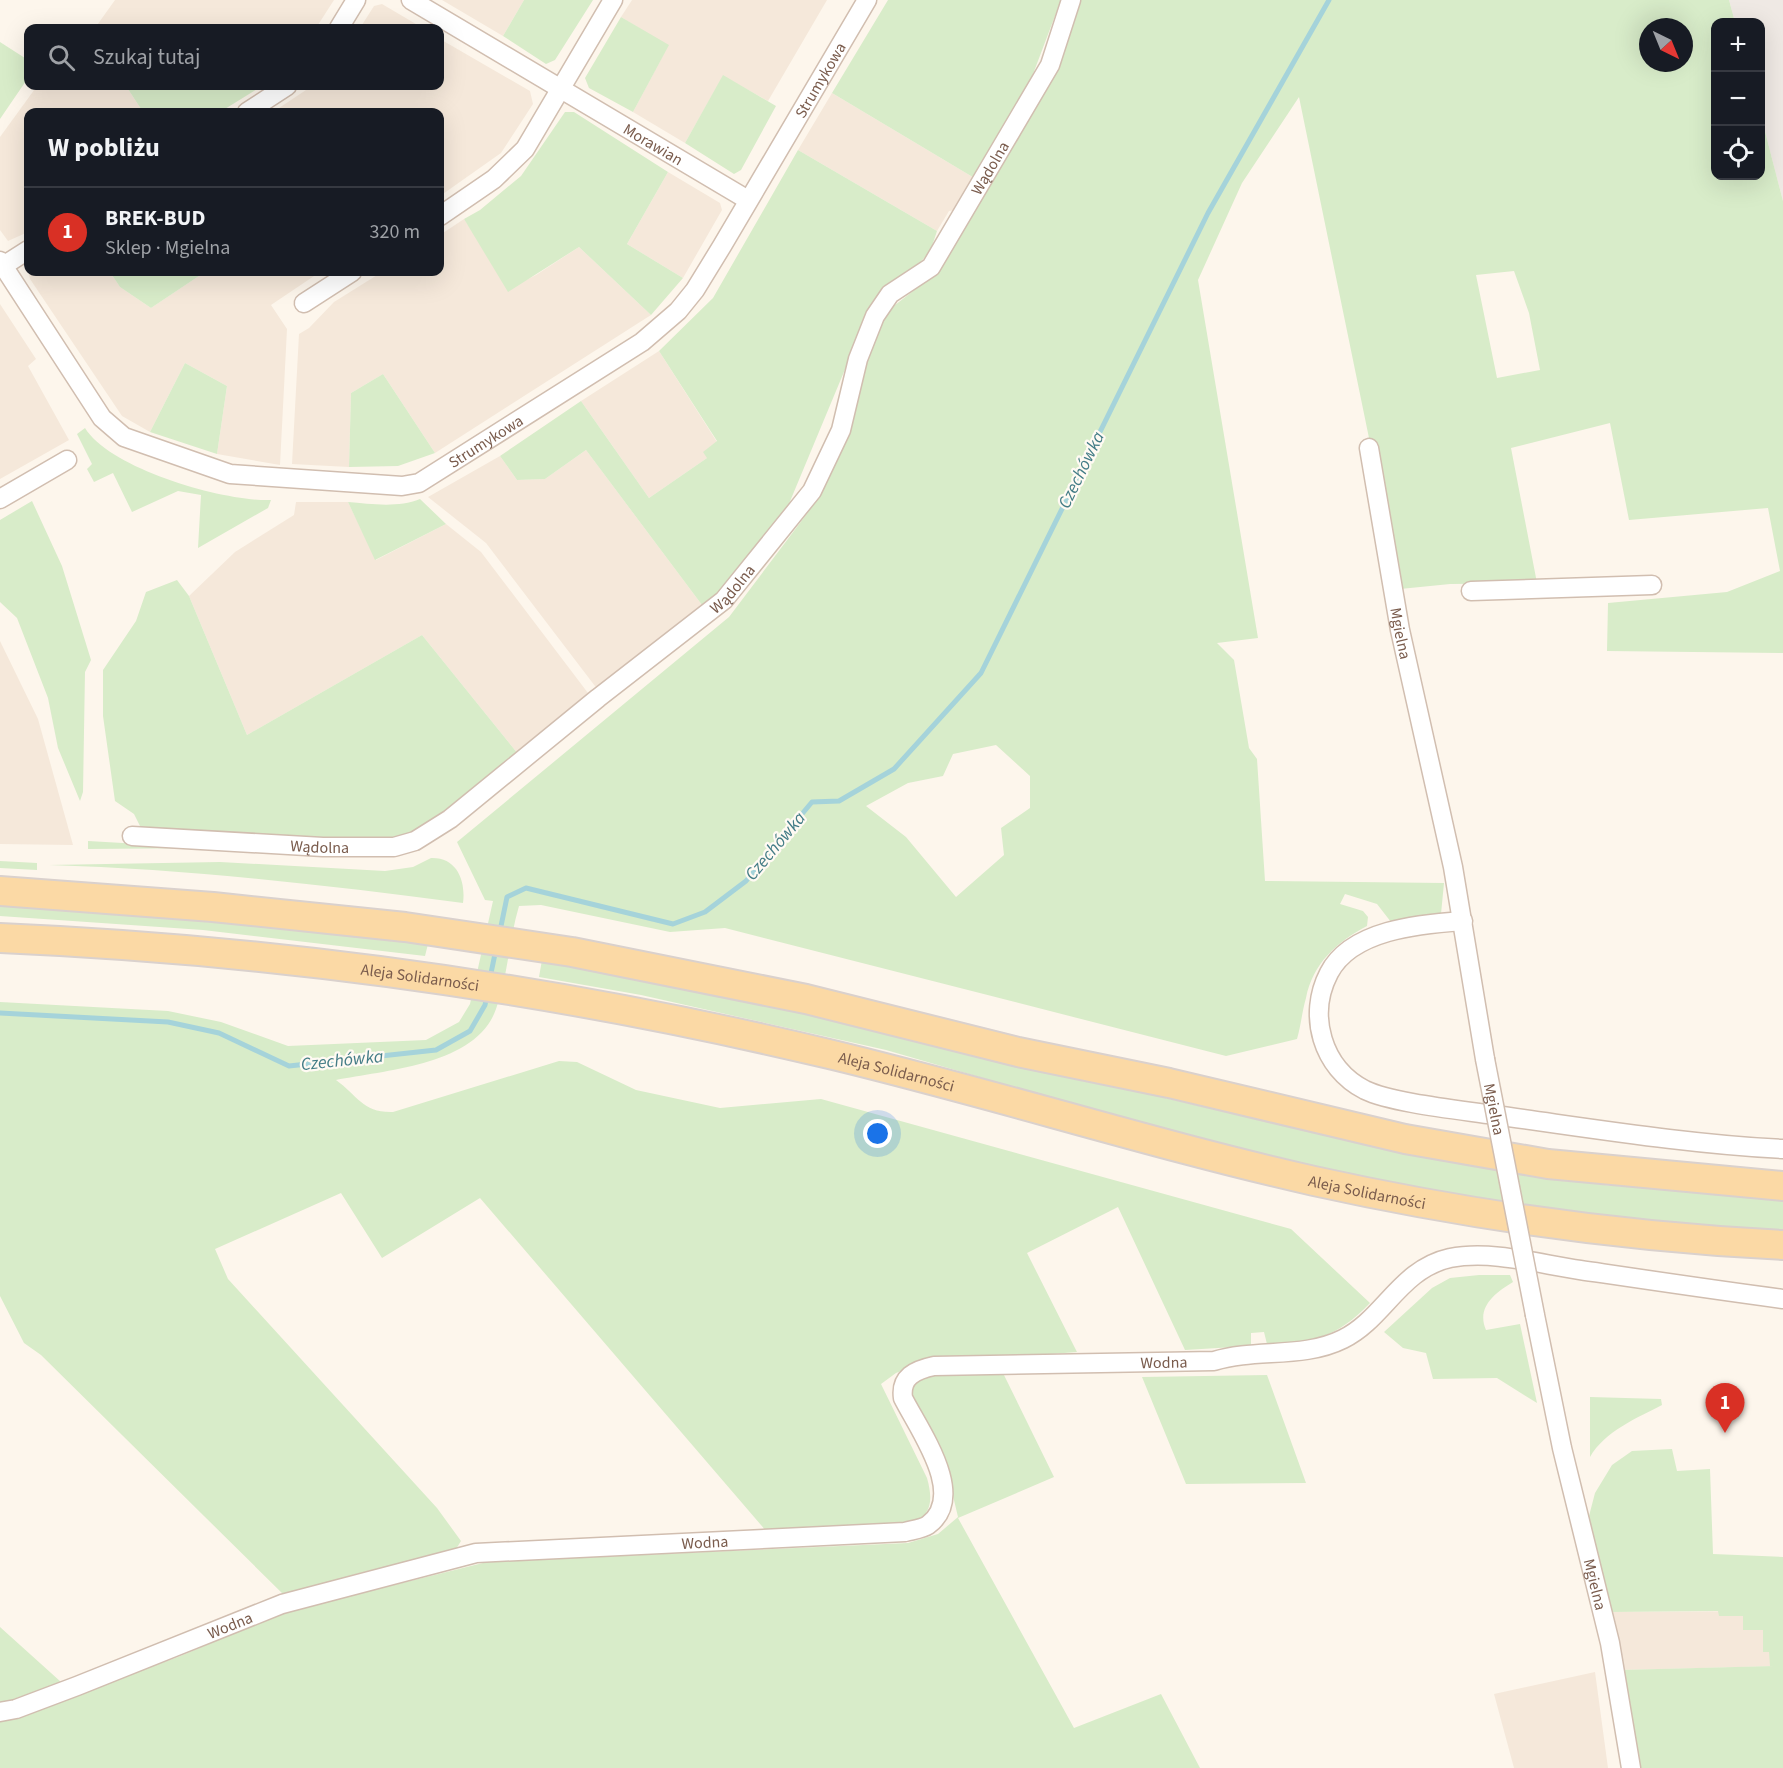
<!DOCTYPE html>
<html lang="pl">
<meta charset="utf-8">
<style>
body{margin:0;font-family:"Source Sans 3",sans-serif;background:#20242c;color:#f1f3f6}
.controls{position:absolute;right:18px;top:18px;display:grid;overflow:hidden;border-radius:12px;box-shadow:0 6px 24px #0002}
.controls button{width:54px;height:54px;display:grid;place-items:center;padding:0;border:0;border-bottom:2px solid #363941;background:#171b24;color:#f1f3f6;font:30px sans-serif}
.compass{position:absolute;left:1639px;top:18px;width:54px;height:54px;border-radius:50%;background:#171b24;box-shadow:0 6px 24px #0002;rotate:137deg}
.you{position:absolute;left:878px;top:1134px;width:21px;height:21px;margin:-15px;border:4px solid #fff;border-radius:50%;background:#1a73e8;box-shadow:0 0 0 9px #1a73e833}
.badge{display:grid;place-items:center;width:39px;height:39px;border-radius:50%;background:#d93025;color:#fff;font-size:20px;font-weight:700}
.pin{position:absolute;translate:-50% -50px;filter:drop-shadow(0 2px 3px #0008)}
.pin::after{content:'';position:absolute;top:32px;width:21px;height:18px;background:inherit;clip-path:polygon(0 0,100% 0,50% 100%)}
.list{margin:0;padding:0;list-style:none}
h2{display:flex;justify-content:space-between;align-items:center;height:78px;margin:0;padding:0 24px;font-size:26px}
h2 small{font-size:20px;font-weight:400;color:#9ea1a6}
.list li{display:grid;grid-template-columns:39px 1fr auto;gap:18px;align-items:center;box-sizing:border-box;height:90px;padding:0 24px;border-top:2px solid #363941}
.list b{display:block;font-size:22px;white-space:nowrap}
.list p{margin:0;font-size:20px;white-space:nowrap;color:#9ea1a6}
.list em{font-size:20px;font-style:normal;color:#9ea1a6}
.icon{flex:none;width:33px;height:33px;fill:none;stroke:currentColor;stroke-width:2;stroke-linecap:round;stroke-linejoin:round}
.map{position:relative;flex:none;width:1783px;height:1768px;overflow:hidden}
.search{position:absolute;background:#171b24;box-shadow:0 6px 24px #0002;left:24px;top:24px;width:420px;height:66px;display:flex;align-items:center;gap:15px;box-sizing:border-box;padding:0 21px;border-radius:12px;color:#9ea1a6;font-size:22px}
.panel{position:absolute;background:#171b24;box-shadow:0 6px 24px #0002;left:24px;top:108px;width:420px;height:168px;border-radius:12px}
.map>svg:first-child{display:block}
.residential{fill:#f5e8da}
.industrial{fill:#efe9e4}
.green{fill:#d8ecc9;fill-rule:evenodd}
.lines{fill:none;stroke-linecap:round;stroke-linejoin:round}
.stream{stroke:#a5d3da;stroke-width:5}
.street-casing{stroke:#d1beb0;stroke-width:21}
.primary-casing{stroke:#dad1cd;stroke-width:32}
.street{stroke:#fff;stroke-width:18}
.primary{stroke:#fbd9a5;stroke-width:28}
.street-bridge-casing{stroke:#d1beb0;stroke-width:21;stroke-linecap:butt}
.street-bridge{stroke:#fff;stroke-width:18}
.labels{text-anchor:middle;stroke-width:4.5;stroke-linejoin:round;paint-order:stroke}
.street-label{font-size:16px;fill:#7a5c4d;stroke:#fffaf3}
.water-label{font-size:18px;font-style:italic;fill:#437c86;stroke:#fffaf3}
</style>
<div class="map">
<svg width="1783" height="1768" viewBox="0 0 1783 1768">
<rect width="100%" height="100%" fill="#fdf6ec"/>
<!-- residential -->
<path class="residential" d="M 115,0 L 334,0 L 316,28 L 95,28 Z
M 442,0 L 524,0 L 503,36 Z
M 632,0 L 827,0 L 768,101 L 723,76 L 685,143 L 633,112 L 668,46 L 621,17 Z
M 382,4 L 421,27 L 423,28 L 360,28 L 374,6 Z
M 440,39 L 530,91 L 533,104 L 501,153 L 440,196 L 440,112 L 273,112 L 312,86 L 440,86 Z
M 37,86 L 126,86 L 143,112 L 28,112 L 28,232 L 8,241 L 0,230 L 0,137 Z
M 832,93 L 976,179 L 957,210 L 949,211 L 937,231 L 798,150 Z
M 668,172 L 720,203 L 722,210 L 683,278 L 627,244 Z
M 464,219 L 510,288 L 536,275 L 579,247 L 651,315 L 435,453 L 383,374 L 351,393 L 349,467 L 292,464 L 299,334 L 309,328 L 334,302 L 382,272 L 440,272 L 440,235 Z
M 28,270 L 110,272 L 120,287 L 151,308 L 205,272 L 320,272 L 271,305 L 287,329 L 280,465 L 217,454 L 227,386 L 185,363 L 150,432 L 122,416 L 30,279 Z
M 0,304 L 36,359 L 28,366 L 69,440 L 0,479 Z
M 659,351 L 717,442 L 707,458 L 649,498 L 581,401 Z
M 586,450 L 702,605 L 598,690 L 486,543 L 428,497 L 500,456 L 517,480 L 545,479 Z
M 296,502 L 348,502 L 376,560 L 446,524 L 481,552 L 591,697 L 518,754 L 422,635 L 247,735 L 189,596 L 235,552 L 294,515 Z
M 0,641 L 38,719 L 73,845 L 0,844 Z
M 1783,1611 L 1783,1666 L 1619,1670 L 1611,1612 Z
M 1595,1672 L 1608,1768 L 1514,1768 L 1494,1694 Z"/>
<!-- industrial -->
<path class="industrial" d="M 1729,0 L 1783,0 L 1783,201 L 1761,116 L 1760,22 L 1735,22 Z"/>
<!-- green -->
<path class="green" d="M 524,0 L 593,0 L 555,60 L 546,64 L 503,36 Z
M 888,0 L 1061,0 L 1030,82 L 976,179 L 832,93 Z
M 1081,0 L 1729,0 L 1735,22 L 1716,22 L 1716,176 L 1760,176 L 1761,116 L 1783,201 L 1783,653 L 1607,651 L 1608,603 L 1727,592 L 1780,571 L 1768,508 L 1629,520 L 1610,423 L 1511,448 L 1537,583 L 1450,584 L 1400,589 L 1299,97 L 1242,183 L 1198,280 L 1258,638 L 1217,643 L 1234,660 L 1249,748 L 1257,759 L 1265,881 L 1444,883 L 1441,914 L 1391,922 L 1377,904 L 1345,894 L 1340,904 L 1363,911 L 1368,917 L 1367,926 C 1337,942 1313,963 1306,998 C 1302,1012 1301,1025 1297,1039 L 1226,1056 L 725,928 L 670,932 L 541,905 L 519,906 C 509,939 508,976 496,1009 C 477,1065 386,1070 336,1080 C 358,1096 363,1113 393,1112 L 559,1061 L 577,1062 L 636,1090 L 720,1108 L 821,1099 L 1291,1229 L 1370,1303 C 1334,1340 1316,1340 1267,1344 L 1264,1332 L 1251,1333 L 1251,1346 L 1185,1350 L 1118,1207 L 1027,1253 L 1077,1352 L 919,1364 L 896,1373 L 881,1384 L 927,1478 C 934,1503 931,1518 905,1527 L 767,1532 L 480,1198 L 382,1258 L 341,1193 L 215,1249 L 228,1279 L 437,1508 L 461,1541 L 456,1549 L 356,1574 L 285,1596 L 41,1355 L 24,1343 L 0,1296 L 0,1002 L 168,1011 L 221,1022 L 288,1046 L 426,1040 L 459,1022 L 470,1004 L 493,901 L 485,900 L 457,842 L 729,617 L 809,511 L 886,312 L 939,271 L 1058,68 ZM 1648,27 L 1684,27 L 1684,63 L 1648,63 ZM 1514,271 L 1529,313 L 1540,370 L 1497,378 L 1476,275 ZM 996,745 L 1030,776 L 1030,808 L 1001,828 L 1004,855 L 956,897 L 906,837 L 866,806 L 908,783 L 943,776 L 953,754 Z
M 621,17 L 669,45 L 633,112 L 589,88 L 585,78 Z
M 0,42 L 28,60 L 28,78 L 0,119 Z
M 723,75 L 776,106 L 741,170 L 734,174 L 685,143 Z
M 126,86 L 262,86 L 220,112 L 143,112 Z
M 565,112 L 574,112 L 668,172 L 627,244 L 683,278 L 651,315 L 579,247 L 508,292 L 464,219 L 480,210 L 521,176 Z
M 798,150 L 937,231 L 930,252 L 866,319 L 786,511 L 719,592 L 702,605 L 586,450 L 545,479 L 517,480 L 500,456 L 581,401 L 649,498 L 707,458 L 703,452 L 717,441 L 659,351 L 713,298 Z
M 110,272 L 205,272 L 151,308 L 120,287 Z
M 185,363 L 227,386 L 217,454 L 150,432 Z
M 383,374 L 435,453 L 398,466 L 349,467 L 351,393 Z
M 85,428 C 110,469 225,502 271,500 L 268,508 L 198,548 L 201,495 L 178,491 L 132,512 L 113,473 L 94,482 L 87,469 L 92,464 L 77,434 Z
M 420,499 L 446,524 L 375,560 L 348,502 C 371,504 398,508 420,499 Z
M 32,501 L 62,566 L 91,660 L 85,672 L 83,792 L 80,801 L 58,748 L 48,698 L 17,618 L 0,602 L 0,520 Z
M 177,580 L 189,596 L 247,735 L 422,635 L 518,754 L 449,810 L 405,837 L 358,840 L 142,830 L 134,814 L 115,801 L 103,716 L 103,670 L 136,621 L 146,592 Z
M 88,841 L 210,848 L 88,849 Z
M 431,858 C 457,857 466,881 463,903 C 325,885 188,869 49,865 L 220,862 L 385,871 L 413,867 Z
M 0,861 L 37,863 L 37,870 L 0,868 Z
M 0,902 L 429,940 L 425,956 L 203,930 L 0,916 Z
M 542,960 L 750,1001 L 1311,1132 L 1492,1169 L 1604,1185 L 1783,1199 L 1783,1238 L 1582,1219 L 1381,1183 L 1242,1153 L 886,1050 L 641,995 L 539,977 Z
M 1479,1275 L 1510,1275 L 1513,1282 C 1495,1293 1476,1307 1486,1330 L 1520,1324 L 1537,1403 L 1497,1378 L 1433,1379 L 1426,1353 L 1403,1348 L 1384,1332 L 1432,1288 L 1450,1278 Z
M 1003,1373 L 1054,1477 L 958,1518 L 1074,1728 L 1161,1694 L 1200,1768 L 0,1768 L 0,1722 L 178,1657 L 285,1612 L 487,1562 L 908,1543 L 938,1534 L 958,1517 L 953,1496 L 907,1404 L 914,1380 L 921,1375 Z
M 1267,1375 L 1306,1483 L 1186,1484 L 1142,1377 Z
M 1590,1397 L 1661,1399 L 1662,1405 C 1637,1418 1605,1431 1590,1457 Z
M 1672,1449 L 1677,1471 L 1710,1469 L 1713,1554 L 1783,1557 L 1783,1768 L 1637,1768 L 1619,1670 L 1774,1666 L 1770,1666 L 1769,1652 L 1763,1652 L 1763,1630 L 1743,1630 L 1743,1616 L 1719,1616 L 1718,1611 L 1611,1612 L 1589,1516 L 1595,1493 L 1612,1465 L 1632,1451 Z
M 0,1627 L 61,1682 L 0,1704 Z"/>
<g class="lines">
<!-- stream -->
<path class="stream" d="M 500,931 L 507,897 L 526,888 L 673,924 L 705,912 L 746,881 L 812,802 L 839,801 L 894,769 L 981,673 L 1208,213 L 1329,0
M 490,978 L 496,949
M 0,1013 L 168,1022 L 219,1033 L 289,1066 L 436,1050 L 470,1031 L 485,1005 L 487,996"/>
<defs>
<g id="street">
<path id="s1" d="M 411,0 L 748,200"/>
<path d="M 339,28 L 356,0"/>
<path d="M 247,112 L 287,86"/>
<path d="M 440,216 L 494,179 L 525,149 L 613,0"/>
<path id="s2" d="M 0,261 L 102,418 L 124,437 L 230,474 L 402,486 L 419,483 L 642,342 L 678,311 L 695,290 L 722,246 L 867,0"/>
<path d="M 0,268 L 28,250"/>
<path d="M 304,303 L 352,272"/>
<path id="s3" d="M 1369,448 L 1400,630 L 1453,867 L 1485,1059"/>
<path d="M 0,499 L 67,460"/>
<path d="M 1471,591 L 1652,585"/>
<path id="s4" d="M 132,836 L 323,847 L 394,847 L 415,841 L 450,819 L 598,698 L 724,600 L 812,491 L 841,430 L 858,359 L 875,316 L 890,294 L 931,267 L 1050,65 L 1071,0"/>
<path d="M 1463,921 C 1419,924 1351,930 1329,973 C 1307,1015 1322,1068 1365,1090 C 1392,1103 1461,1110 1494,1115 C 1590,1128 1686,1144 1783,1149"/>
<path id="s5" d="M 1535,1315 L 1562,1448 L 1610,1643 L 1631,1768"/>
<path id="s6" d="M 0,1712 L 16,1709 L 77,1686 L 282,1604 L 476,1553 L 905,1532 C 912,1530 922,1529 928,1525 C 968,1496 919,1430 903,1398 C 900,1377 915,1370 934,1366 L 1214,1361 C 1256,1348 1303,1359 1343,1339 C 1384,1319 1400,1269 1450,1258 C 1492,1250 1539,1264 1580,1270 C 1648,1280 1715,1290 1783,1299"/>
</g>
<g id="primary">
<path d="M 0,891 L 213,907 L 405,927 L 572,952 L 806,999 L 1018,1052 L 1169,1083 L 1405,1139 L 1548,1164 L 1783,1186"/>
<path id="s7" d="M 0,938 C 279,950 557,989 829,1054 C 992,1093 1151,1144 1314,1181 C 1468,1215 1625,1237 1783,1245"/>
</g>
</defs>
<!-- street casing -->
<use href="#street" class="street-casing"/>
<!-- primary casing -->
<use href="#primary" class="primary-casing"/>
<!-- street -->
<use href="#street" class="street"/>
<!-- primary -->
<use href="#primary" class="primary"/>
<defs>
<g id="street-bridge">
<path id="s8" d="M 1485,1059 L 1535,1315"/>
</g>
</defs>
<!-- street-bridge casing -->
<use href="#street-bridge" class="street-bridge-casing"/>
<!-- street-bridge -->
<use href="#street-bridge" class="street-bridge"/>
</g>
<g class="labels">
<!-- street labels -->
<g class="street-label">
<text dy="6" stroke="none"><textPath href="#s2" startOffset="1101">Strumykowa</textPath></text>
<text dy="6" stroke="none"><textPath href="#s1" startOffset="282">Morawian</textPath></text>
<text dy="6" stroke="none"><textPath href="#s4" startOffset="1194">Wądolna</textPath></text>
<text dy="6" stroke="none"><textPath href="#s2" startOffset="597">Strumykowa</textPath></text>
<text dy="6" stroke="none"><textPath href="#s4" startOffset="690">Wądolna</textPath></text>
<text dy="6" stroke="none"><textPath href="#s3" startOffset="188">Mgielna</textPath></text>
<text dy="6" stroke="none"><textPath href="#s4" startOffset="188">Wądolna</textPath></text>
<text dy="6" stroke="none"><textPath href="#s7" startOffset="422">Aleja Solidarności</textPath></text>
<text dy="6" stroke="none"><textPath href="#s7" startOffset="908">Aleja Solidarności</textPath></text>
<text dy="6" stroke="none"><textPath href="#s8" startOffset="51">Mgielna</textPath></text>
<text dy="6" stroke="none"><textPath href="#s7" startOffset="1394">Aleja Solidarności</textPath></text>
<text dy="6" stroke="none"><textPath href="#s6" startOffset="1378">Wodna</textPath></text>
<text dy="6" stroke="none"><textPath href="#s6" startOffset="732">Wodna</textPath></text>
<text dy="6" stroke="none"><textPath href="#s5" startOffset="276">Mgielna</textPath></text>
<text dy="6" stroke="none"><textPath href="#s6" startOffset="246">Wodna</textPath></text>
</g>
<!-- water labels -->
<g class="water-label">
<text transform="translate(1081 470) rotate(-64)" y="6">Czechówka</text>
<text transform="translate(775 846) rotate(-50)" y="6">Czechówka</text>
<text transform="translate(342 1060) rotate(-6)" y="6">Czechówka</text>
</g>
</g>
</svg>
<div class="controls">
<button>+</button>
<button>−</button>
<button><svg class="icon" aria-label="locate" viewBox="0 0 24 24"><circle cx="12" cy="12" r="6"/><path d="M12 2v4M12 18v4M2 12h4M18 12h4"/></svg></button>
</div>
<svg class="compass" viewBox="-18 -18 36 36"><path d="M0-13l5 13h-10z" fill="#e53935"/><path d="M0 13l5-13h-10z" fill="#9ea1a6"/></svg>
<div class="you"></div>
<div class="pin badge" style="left:1725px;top:1433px">1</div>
<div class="search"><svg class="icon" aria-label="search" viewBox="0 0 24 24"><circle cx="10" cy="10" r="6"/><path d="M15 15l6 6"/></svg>Szukaj tutaj</div>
<section class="panel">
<h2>W pobliżu<small></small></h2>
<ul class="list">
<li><span class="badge">1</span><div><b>BREK-BUD</b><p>Sklep · Mgielna</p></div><em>320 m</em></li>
</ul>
</section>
</div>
